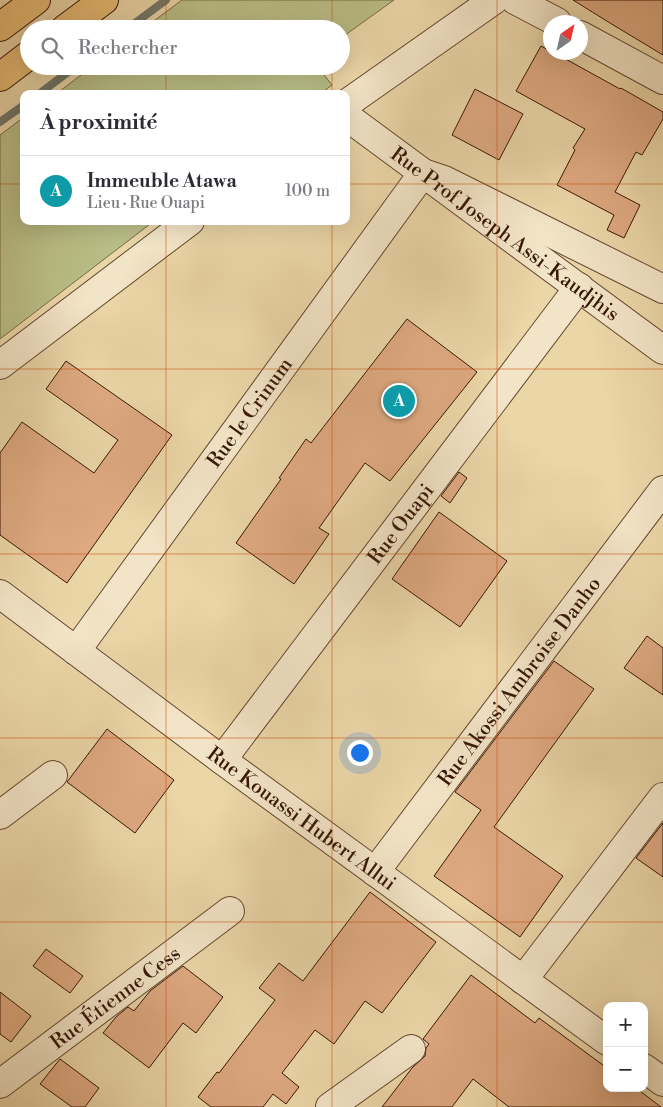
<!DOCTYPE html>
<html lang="fr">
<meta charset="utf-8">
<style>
body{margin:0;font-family:"Libre Bodoni",serif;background:#f7f7f7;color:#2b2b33}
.controls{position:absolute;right:15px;bottom:15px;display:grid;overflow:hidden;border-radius:10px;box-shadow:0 5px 20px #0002}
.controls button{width:45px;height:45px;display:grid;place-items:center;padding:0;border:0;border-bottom:1px solid #e1e1e2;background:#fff;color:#2b2b33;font:25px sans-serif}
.compass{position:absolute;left:543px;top:15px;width:45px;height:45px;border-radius:50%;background:#fff;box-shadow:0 5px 20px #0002;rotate:34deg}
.you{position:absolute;left:359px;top:752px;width:18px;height:18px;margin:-12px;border:4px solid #fff;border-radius:50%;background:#1a73e8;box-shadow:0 0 0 8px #1a73e833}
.badge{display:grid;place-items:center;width:32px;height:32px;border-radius:50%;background:#1a73e8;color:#fff;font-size:16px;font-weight:700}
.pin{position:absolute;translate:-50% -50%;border:2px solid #fff;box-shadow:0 1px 5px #0006}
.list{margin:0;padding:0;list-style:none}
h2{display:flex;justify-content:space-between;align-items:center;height:65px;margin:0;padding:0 20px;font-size:21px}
h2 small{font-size:16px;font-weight:400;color:#7c7c81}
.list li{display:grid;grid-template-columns:32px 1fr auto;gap:15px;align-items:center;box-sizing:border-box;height:70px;padding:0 20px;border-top:1px solid #e1e1e2}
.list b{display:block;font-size:19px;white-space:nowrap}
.list p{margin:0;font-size:16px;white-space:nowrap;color:#7c7c81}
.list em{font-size:16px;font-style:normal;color:#7c7c81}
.icon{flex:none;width:28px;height:28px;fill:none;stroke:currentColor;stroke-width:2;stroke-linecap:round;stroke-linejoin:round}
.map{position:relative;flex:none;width:663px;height:1107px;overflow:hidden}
.search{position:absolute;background:#fff;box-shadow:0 5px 20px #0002;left:20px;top:20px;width:330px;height:55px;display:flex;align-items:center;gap:12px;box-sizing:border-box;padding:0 18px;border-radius:28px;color:#7c7c81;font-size:19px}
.panel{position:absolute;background:#fff;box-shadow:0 5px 20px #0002;left:20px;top:90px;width:330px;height:135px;border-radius:10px}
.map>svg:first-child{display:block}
.green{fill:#b9bd86;stroke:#786a46}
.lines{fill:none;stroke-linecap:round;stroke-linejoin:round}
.stream{stroke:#72786b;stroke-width:8}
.building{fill:#dea981;stroke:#371707}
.street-casing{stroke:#64472f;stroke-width:30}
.highway-casing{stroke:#371707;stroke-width:30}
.street{stroke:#f2e4c6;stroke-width:28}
.highway{stroke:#e6bb74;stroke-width:28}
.grid{fill:none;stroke:#cd4f0b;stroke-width:1;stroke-opacity:0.55}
.labels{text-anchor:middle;stroke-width:4.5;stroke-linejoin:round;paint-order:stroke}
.street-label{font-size:20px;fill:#371707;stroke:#f2e4c6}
</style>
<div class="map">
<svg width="663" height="1107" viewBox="0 0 663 1107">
<rect width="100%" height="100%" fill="#ebd6a8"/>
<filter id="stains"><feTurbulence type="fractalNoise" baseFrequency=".004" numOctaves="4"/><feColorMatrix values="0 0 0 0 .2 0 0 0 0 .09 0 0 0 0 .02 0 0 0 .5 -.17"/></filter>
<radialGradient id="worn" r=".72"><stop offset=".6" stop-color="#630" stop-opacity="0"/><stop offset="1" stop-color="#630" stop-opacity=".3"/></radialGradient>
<!-- green -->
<path class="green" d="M 182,0 L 394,0 L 341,38 L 341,29 L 143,29 Z
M 93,66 L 317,66 L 332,85 L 320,94 L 56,94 Z
M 24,117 L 24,221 L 154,221 L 0,339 L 0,135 Z"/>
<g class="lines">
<!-- stream -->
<path class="stream" d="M 127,29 L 166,0
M 39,94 L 76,66
M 0,122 L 24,105"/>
</g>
<!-- building -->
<path class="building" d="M 573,0 L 663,0 L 663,55 L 610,23 Z
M 541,46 L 550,51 L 550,52 L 553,52 L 620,89 L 621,88 L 663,112 L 663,119 L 642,155 L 636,152 L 615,192 L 640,205 L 624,238 L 607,230 L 614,215 L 557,185 L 575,150 L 573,148 L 585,129 L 516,91 Z
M 475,89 L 523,114 L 499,160 L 452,135 Z
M 407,319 L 477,372 L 390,481 L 365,463 L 319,528 L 329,534 L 294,584 L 236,543 L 281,479 L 279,478 L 306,439 L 311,443 Z
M 66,361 L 172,435 L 67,583 L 0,535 L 0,453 L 22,422 L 94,473 L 118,440 L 46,389 Z
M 459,472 L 467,478 L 450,503 L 441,496 Z
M 439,512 L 507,561 L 460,627 L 392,579 Z
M 647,636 L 663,648 L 663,695 L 624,668 Z
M 554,661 L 594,689 L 494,827 L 563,876 L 520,937 L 434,876 L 481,810 L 455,792 Z
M 107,729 L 174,780 L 135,833 L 67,782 Z
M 663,823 L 663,877 L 636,858 Z
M 370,892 L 436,942 L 382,1013 L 365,1001 L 334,1044 L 315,1030 L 282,1073 L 299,1087 L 286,1104 L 273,1094 L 263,1107 L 211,1107 L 198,1097 L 217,1072 L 219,1073 L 275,1000 L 259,988 L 279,963 L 303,981 Z
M 46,949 L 83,976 L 70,993 L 33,966 Z
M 183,966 L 223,997 L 196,1033 L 183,1023 L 149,1068 L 103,1033 L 116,1017 L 128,1007 L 134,1011 L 150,991 Z
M 471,975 L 535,1023 L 539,1018 L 607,1068 L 607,1088 L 636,1088 L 661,1107 L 509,1107 L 473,1079 L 452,1107 L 382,1107 L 412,1068 L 425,1056 L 426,1048 L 429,1044 L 423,1039 Z
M 0,992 L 31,1016 L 11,1042 L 0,1034 Z
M 60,1059 L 99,1088 L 85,1107 L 72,1107 L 40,1084 Z"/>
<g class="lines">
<defs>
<g id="street">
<path d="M 515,0 L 557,22"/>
<path d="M 580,35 L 663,80"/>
<path d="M 346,104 L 494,0"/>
<path id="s1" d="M 346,116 L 663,350"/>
<path d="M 0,365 L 190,221"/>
<path id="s2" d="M 0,594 L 222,760 L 607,1041"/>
<path id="s3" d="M 76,651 L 423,173 L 444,180 L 663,289"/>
<path id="s4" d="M 222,760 L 579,287"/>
<path d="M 0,815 L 53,775"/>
<path id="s5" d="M 375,872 L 663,490"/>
<path d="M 523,980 L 663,797"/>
<path d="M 644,1068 L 663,1082"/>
<path id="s6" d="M 0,1084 L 230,911"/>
<path d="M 330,1107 L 411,1049"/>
</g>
<path id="highway" d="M 0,27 L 36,0
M 65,29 L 104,0
M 0,77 L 29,55"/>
</defs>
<!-- street casing -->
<use href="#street" class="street-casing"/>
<!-- highway casing -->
<use href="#highway" class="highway-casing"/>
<!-- street -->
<use href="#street" class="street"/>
<!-- highway -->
<use href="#highway" class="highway"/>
</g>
<!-- grid -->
<path class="grid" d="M 166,0 L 166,29M 332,0 L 332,29M 497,0 L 497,1107M 166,66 L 166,94M 332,66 L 332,94M 0,184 L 24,184M 346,184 L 663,184M 166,221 L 166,1107M 332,221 L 332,1107M 0,369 L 663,369M 0,554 L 663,554M 0,738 L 663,738M 0,922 L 663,922"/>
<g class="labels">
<!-- street labels -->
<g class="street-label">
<text dy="7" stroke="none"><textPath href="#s1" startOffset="198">Rue Prof Joseph Assi-Kaudjhis</textPath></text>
<text dy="7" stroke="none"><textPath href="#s3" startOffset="295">Rue le Crinum</textPath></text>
<text dy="7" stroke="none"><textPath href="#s4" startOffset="296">Rue Ouapi</textPath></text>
<text dy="7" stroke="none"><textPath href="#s5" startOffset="239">Rue Akossi Ambroise Danho</textPath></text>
<text dy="7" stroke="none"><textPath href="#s2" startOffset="376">Rue Kouassi Hubert Allui</textPath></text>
<text dy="7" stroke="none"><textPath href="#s6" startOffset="144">Rue Étienne Cess</textPath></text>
</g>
</g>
<rect width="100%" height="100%" filter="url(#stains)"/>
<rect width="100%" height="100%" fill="url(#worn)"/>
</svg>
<div class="controls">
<button>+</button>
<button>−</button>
</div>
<svg class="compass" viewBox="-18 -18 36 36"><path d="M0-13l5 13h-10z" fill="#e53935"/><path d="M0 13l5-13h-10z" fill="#7c7c81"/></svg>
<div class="you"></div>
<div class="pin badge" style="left:399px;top:401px;background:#0f9aa8">A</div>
<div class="search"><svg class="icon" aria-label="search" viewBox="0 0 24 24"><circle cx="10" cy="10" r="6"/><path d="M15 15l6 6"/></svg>Rechercher</div>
<section class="panel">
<h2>À proximité<small></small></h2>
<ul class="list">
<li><span class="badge" style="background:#0f9aa8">A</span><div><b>Immeuble Atawa</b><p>Lieu · Rue Ouapi</p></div><em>100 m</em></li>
</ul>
</section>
</div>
